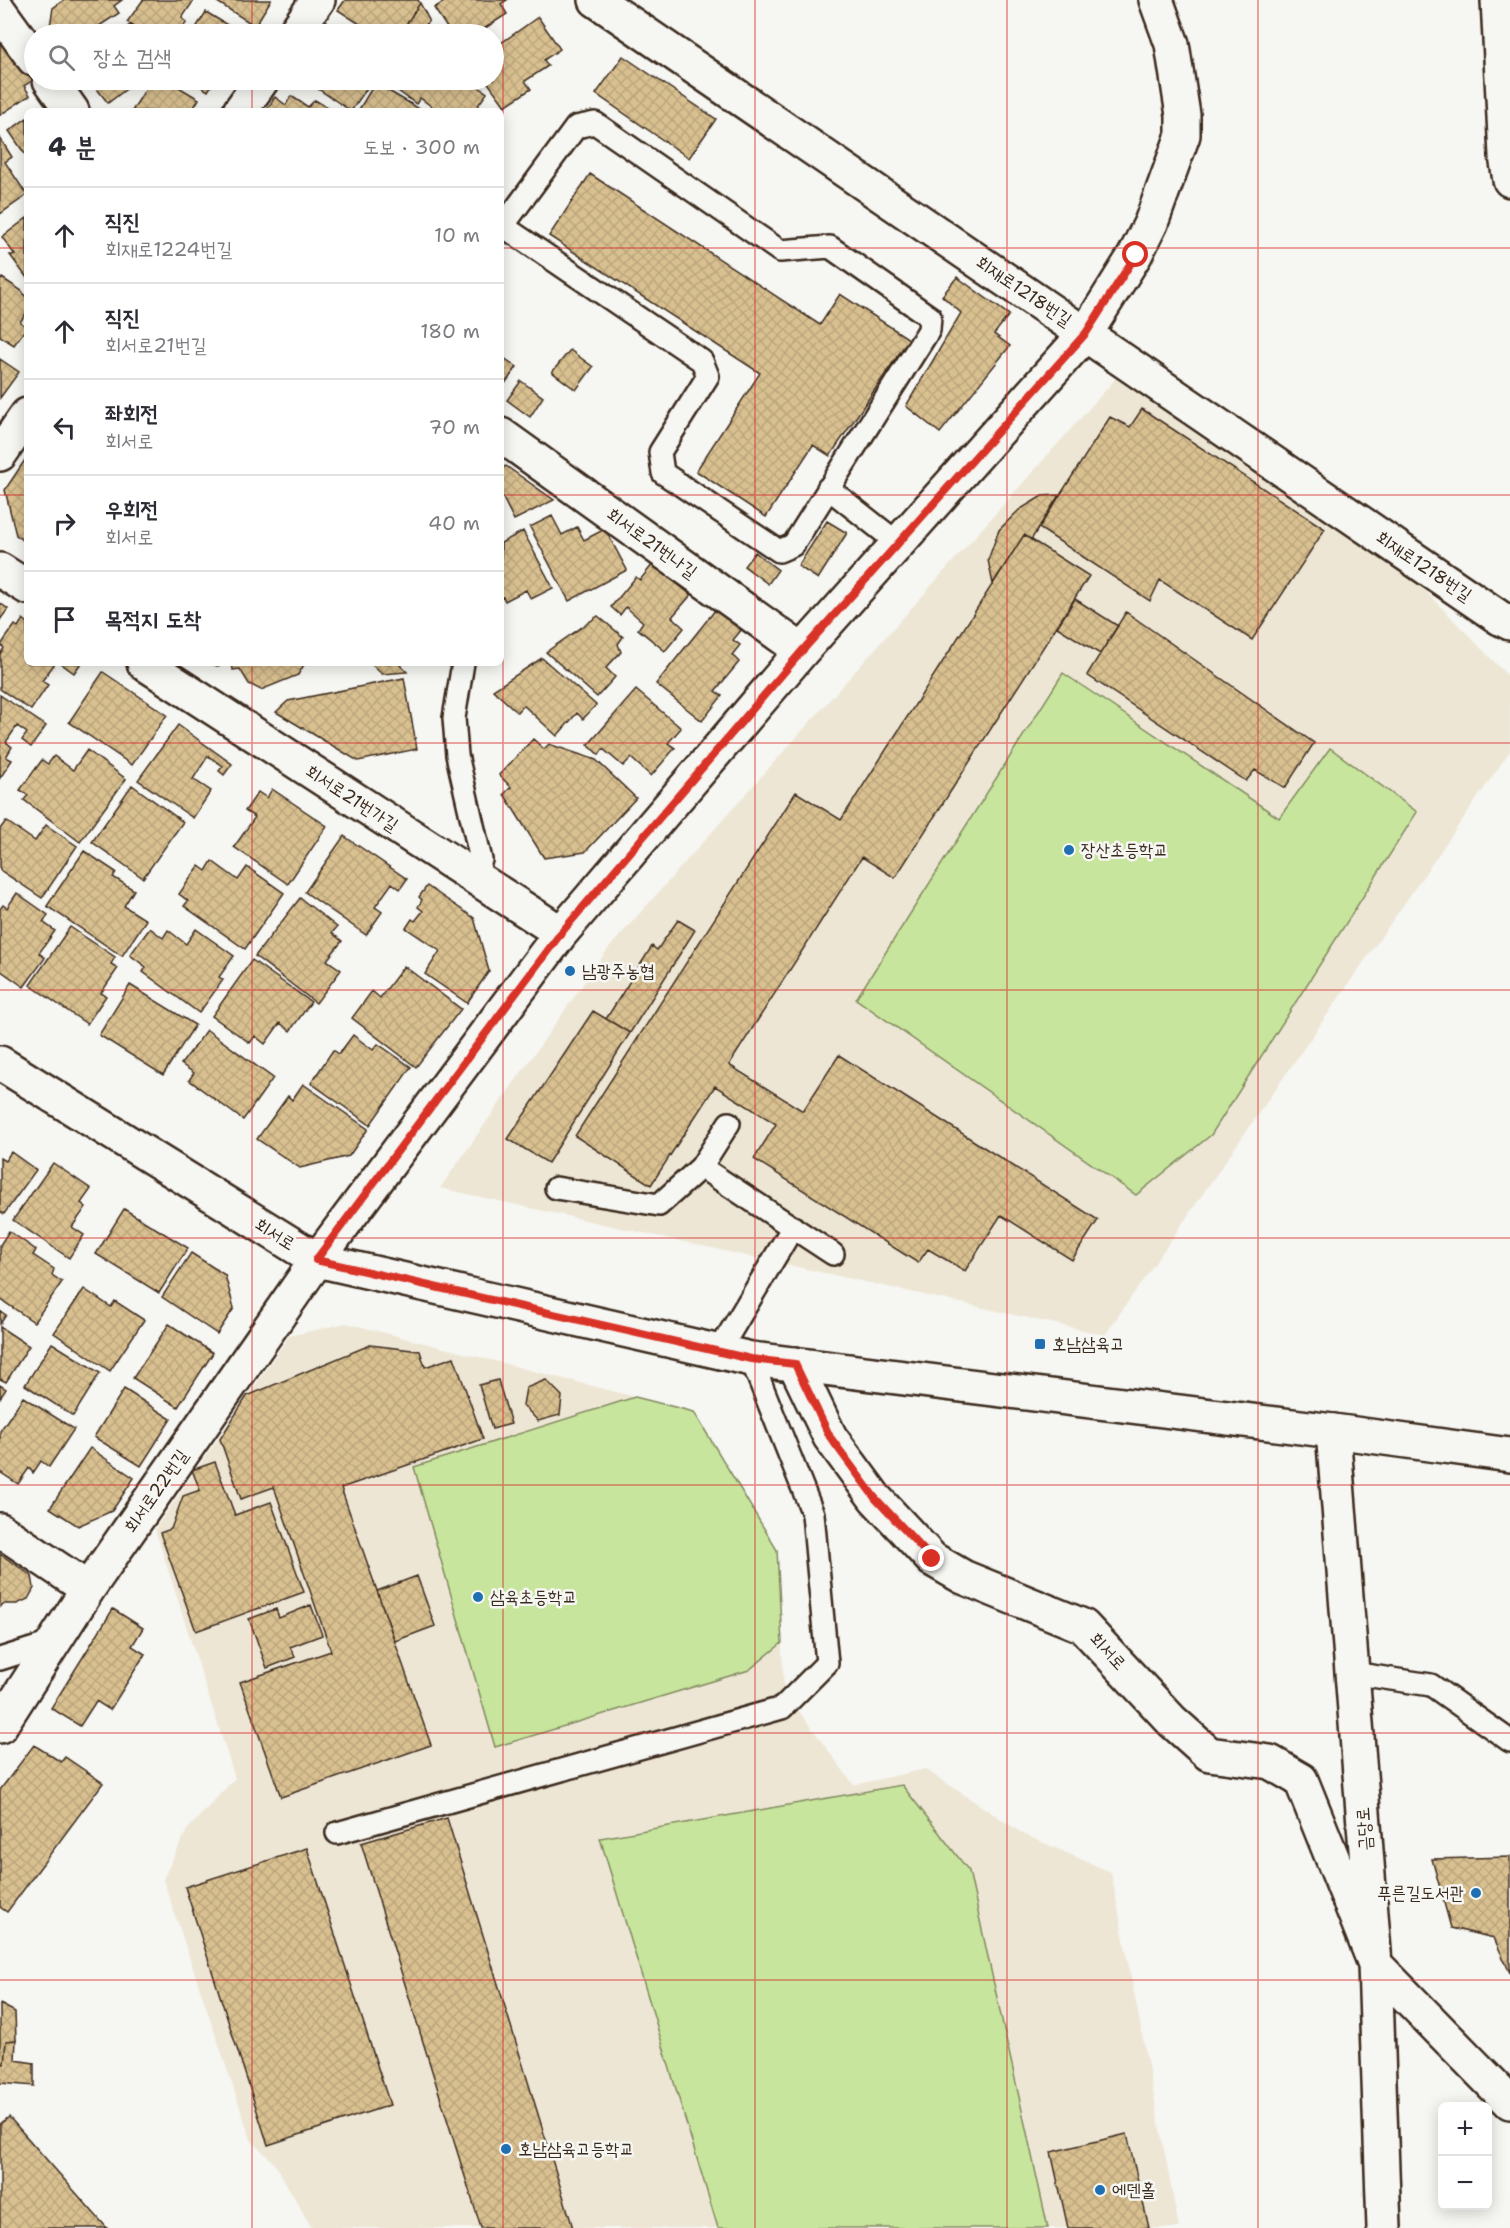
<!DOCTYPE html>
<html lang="ko">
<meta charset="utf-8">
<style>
body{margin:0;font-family:"Shantell Sans","Poor Story",sans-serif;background:#f7f7f7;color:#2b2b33}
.controls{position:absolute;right:18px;bottom:18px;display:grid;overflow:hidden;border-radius:9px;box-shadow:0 3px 15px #0003}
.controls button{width:54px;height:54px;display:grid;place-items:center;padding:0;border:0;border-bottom:2px solid #e1e1e2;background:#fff;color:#2b2b33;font:30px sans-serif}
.stop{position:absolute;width:18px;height:18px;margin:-14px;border:4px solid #d93025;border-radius:50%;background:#fff}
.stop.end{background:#d93025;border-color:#fff;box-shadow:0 2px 6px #0008}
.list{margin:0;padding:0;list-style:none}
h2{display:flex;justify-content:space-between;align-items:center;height:78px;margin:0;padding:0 24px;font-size:26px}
h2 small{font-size:20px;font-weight:400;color:#7c7c81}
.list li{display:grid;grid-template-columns:39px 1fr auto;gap:18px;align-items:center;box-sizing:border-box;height:96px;padding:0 24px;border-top:2px solid #e1e1e2}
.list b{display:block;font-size:22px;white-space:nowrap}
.list p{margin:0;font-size:20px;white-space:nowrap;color:#7c7c81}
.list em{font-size:20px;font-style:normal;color:#7c7c81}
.icon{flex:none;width:33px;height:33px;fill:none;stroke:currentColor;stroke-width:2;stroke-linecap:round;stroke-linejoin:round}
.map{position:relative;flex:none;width:1510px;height:2228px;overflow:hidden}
.search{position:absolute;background:#fff;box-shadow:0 3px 15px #0003;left:24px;top:24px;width:480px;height:66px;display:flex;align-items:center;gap:15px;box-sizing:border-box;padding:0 21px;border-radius:33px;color:#7c7c81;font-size:22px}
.panel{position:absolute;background:#fff;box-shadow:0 3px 15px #0003;left:24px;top:108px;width:480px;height:558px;border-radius:9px}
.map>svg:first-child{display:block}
.built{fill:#ede6d5}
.grass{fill:#c7e59d;stroke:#81885e;stroke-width:1.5}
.building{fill:url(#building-cross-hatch);stroke:#3b2a1e;stroke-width:1.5}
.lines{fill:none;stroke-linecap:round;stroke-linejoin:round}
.lane-casing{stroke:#3b2a1e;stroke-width:26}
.street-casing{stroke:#3b2a1e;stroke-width:38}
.secondary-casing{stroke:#3b2a1e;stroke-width:38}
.lane{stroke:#f6f6f2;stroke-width:21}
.street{stroke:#f6f6f2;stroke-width:33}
.secondary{stroke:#f6f6f2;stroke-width:33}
.route{stroke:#d93025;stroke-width:8}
.grid{fill:none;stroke:#d62828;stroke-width:1.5;stroke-opacity:0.55}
.poi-dot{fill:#1f6fb2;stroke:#f6f6f2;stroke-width:2}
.labels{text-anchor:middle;stroke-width:5;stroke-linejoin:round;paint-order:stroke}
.street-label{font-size:18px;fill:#3b2a1e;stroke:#f6f6f2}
.poi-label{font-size:18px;fill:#3b2a1e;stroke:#f6f6f2;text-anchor:start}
</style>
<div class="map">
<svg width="1510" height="2228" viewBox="0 0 1510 2228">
<defs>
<pattern id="building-cross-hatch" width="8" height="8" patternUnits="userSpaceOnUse" patternTransform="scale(1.5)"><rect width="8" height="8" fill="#d9c090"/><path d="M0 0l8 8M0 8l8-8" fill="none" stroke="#bba57c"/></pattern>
</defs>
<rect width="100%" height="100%" fill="#f6f6f2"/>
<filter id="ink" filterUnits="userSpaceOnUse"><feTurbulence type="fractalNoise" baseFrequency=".0167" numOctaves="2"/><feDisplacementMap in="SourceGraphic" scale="12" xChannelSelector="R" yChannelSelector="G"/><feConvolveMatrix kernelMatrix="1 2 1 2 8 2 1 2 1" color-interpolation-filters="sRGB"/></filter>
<g filter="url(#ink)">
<!-- built -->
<path class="built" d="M 1118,376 L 1402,567 L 1510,678 L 1510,751 L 1105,1335 L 440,1188 L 608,949 Z
M 346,1323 L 694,1412 L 777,1550 L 784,1691 L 854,1785 L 925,1769 L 1025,1835 L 1111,1872 L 1179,2228 L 312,2228 L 274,2163 L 251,2140 L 163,1879 L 187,1830 L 235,1778 L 155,1529 L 289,1336 Z"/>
<!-- grass -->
<path class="grass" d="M 1063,673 L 1279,818 L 1330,748 L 1417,812 L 1211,1135 L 1136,1195 L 856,999 Z
M 635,1397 L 694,1412 L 777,1550 L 782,1643 L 749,1670 L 495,1747 L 414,1467 Z
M 902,1785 L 969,1871 L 1048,2228 L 718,2228 L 600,1838 Z"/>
<!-- building -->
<path class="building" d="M 64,0 L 122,0 L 114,6 L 119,13 L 87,34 L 56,34 L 50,26 L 53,8 Z
M 143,0 L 194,0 L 182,18 L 187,22 L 178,34 L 145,34 L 127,22 Z
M 214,0 L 271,0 L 255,26 Z
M 345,0 L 418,0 L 420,3 L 400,34 L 375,34 L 338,10 Z
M 447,0 L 507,0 L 501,4 L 507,14 L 482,30 L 484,34 L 451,34 L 434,8 Z
M 420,3 L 429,20 L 420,34 L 400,34 Z
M 206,12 L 242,34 L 192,34 Z
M 538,17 L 560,49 L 544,60 L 548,66 L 525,81 L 531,89 L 505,106 L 486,80 L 494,80 L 494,48 Z
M 130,25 L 138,34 L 118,34 Z
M 0,42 L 9,46 L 33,80 L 24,86 L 30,95 L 0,115 Z
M 623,56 L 716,119 L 689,158 L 596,94 Z
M 90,80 L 138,80 L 108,103 Z
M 151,80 L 167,80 L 199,99 L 192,111 L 132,111 Z
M 190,80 L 215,80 L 208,91 Z
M 305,80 L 373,80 L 351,111 Z
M 394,80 L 474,80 L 472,82 L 487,93 L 474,111 L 448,111 L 442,107 L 438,111 L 420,98 L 416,104 L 390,85 Z
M 375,83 L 423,111 L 358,111 Z
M 291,96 L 308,107 L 315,100 L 333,111 L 266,111 L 275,97 L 286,105 Z
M 48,104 L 53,111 L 38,111 Z
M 27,118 L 27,157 L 9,131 Z
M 0,138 L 12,157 L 5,162 L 27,195 L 0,214 Z
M 590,174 L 820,325 L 840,294 L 909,339 L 830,456 L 813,445 L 766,517 L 696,471 L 760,373 L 549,236 Z
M 27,218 L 27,278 L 10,255 L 15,255 L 2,237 Z
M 957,277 L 1009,315 L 994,334 L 1010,346 L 940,433 L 906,406 L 961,313 L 942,296 Z
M 2,278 L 22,291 L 27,299 L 27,312 L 20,322 L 27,327 L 14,345 L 0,336 L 0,281 Z
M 570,350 L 593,367 L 576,390 L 552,372 Z
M 501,356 L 517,367 L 501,389 Z
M 0,359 L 19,372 L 0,398 Z
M 521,381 L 543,397 L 530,417 L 507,400 Z
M 1142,409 L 1325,529 L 1252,640 L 1160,580 L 1150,601 L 1039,528 L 1110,417 L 1130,427 Z
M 27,457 L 27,543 L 16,535 L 5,490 Z
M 506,466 L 554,500 L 514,520 L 501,494 L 501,468 Z
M 1059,495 L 1031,540 L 1024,535 L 993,584 L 988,560 L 999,530 L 1019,510 L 1042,496 Z
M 552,516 L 562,535 L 577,527 L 584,540 L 605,529 L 627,570 L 569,601 L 530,527 Z
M 827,521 L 847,533 L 818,579 L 798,566 Z
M 523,531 L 553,588 L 531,599 L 526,590 L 505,601 L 503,597 L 501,598 L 501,543 Z
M 1024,535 L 1089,576 L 895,878 L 862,857 L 729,1065 L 803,1111 L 839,1055 L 1098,1220 L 1072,1260 L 1001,1215 L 965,1271 L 928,1249 L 918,1263 L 754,1159 L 776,1124 L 715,1086 L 651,1185 L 575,1136 L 796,792 L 841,820 Z
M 755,552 L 778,570 L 768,584 L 744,566 Z
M 653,564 L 691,595 L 672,617 L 684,628 L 665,651 L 638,629 L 643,622 L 626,607 L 620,615 L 611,607 L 636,577 L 640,580 Z
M 1075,599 L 1118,626 L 1100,654 L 1057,627 Z
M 0,603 L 8,609 L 0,620 Z
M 716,609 L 742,629 L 733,640 L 740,645 L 732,655 L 739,662 L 715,691 L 722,696 L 702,721 L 656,684 Z
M 1126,612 L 1314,743 L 1285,788 L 1255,770 L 1246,781 L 1087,675 Z
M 598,616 L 623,637 L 618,644 L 621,652 L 606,668 L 615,677 L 597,697 L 546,652 Z
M 23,619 L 27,622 L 27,663 L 55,663 L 42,681 L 48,685 L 31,710 L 0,689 L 0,654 L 4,648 L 1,645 L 15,625 L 18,627 Z
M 542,658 L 596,705 L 583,719 L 577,713 L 557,736 L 523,705 L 517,712 L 493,690 Z
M 60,663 L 81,663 L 74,673 Z
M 210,663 L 305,663 L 298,675 L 261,690 L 249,684 L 240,669 L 233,670 L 232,663 L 217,666 Z
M 370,663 L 398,663 L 407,672 L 382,674 Z
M 103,672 L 167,715 L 132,765 L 69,722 Z
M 404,678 L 417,749 L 358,761 L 276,712 L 288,701 Z
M 636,690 L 681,728 L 668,743 L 675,748 L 651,776 L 631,758 L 623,766 L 603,749 L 599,755 L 588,745 Z
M 0,695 L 46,726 L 31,747 L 22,740 L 27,733 L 17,726 L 6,742 L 12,747 L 6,757 L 12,760 L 0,778 Z
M 178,725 L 232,764 L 224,775 L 219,771 L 223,766 L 208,756 L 193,779 L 211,791 L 193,818 L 138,780 Z
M 533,739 L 544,749 L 549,744 L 596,760 L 636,798 L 585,852 L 544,858 L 504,794 L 511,787 L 499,775 Z
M 87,750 L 126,779 L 80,842 L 24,800 L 28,795 L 20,790 L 42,760 L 48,764 L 54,756 L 73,770 Z
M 132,785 L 183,822 L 143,878 L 92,842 Z
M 272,789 L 327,826 L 288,884 L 234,847 L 255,817 L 245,811 L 258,792 L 267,798 Z
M 6,821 L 35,841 L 46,825 L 77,846 L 42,898 L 0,870 L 0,829 Z
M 344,836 L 407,879 L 400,889 L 392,883 L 375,907 L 382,912 L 366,935 L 305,892 Z
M 84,851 L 116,872 L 113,877 L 134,890 L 124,906 L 146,920 L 122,956 L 47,906 Z
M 212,861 L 238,880 L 247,867 L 284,893 L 245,949 L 184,906 L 188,901 L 179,894 L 199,866 L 206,871 Z
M 427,886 L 474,918 L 489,971 L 467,1003 L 425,974 L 440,951 L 406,928 L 412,919 L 415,921 L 423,911 L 418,907 L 422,900 L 419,897 Z
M 17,893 L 48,915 L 43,922 L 55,931 L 39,953 L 45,958 L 24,987 L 0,970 L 0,909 L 3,905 L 7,908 Z
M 300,898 L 337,927 L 332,933 L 342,941 L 327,960 L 341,970 L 316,1003 L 255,956 Z
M 678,920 L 695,930 L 630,1033 L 606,1019 L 652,946 L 657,950 Z
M 70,927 L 115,957 L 111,964 L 118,968 L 101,993 L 106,996 L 87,1024 L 30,985 Z
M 150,928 L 163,938 L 168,930 L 186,944 L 196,929 L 234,956 L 219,977 L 223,980 L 199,1013 L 143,972 L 146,967 L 130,955 Z
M 252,960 L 311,1002 L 290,1031 L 280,1023 L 265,1044 L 255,1036 L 250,1043 L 212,1016 Z
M 404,966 L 461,1009 L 416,1067 L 352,1018 L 372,991 L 380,998 Z
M 130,985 L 195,1025 L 163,1075 L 99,1035 Z
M 593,1011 L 630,1033 L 548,1163 L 508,1139 Z
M 207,1030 L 273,1078 L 243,1120 L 189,1080 L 194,1073 L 181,1064 Z
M 353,1035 L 373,1050 L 378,1044 L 411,1067 L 370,1125 L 311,1083 L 333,1050 L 339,1054 Z
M 303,1084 L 368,1129 L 349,1156 L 300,1168 L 257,1139 L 288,1096 L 292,1100 Z
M 11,1152 L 36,1170 L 4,1214 L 0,1211 L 0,1158 L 5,1161 Z
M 53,1163 L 91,1189 L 81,1203 L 86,1207 L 72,1227 L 84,1235 L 69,1258 L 13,1220 Z
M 124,1209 L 188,1248 L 159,1293 L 96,1254 Z
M 9,1231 L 36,1250 L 33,1255 L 54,1269 L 52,1275 L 62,1282 L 34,1322 L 0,1299 L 0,1245 Z
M 191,1253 L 225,1275 L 234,1308 L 217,1334 L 162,1297 Z
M 84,1289 L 111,1307 L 115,1301 L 144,1320 L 110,1371 L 54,1333 Z
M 0,1311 L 6,1315 L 0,1324 Z
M 169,1324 L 213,1353 L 178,1407 L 133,1378 Z
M 0,1327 L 29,1346 L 6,1382 L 0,1379 Z
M 52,1343 L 100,1373 L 73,1416 L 25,1385 Z
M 370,1345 L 420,1351 L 425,1367 L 454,1357 L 483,1439 L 341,1488 L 431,1745 L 281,1797 L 240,1682 L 331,1651 L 274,1487 L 241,1499 L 220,1439 L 247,1396 Z
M 498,1380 L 511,1424 L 492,1429 L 479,1385 Z
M 546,1380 L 562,1396 L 560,1415 L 538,1421 L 523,1405 L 526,1388 Z
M 0,1385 L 6,1389 L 0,1398 Z
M 124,1389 L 171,1419 L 141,1466 L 94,1437 Z
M 23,1397 L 74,1429 L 49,1467 L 41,1461 L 33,1473 L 29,1468 L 18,1484 L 0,1472 L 0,1431 Z
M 90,1448 L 134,1478 L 112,1511 L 78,1526 L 50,1508 Z
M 215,1462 L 235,1515 L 271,1502 L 304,1592 L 196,1631 L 160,1533 L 171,1529 L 183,1496 L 200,1490 L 192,1470 Z
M 0,1554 L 32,1576 L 34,1588 L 28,1599 L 17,1604 L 3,1604 L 0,1607 Z
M 417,1576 L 435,1626 L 395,1641 L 377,1591 Z
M 311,1605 L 322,1635 L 290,1647 L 295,1657 L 267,1668 L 249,1619 L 276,1609 L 279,1618 Z
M 113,1609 L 143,1628 L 132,1646 L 145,1654 L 110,1710 L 96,1701 L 80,1726 L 51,1708 Z
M 34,1745 L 61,1762 L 65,1757 L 103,1783 L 7,1912 L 0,1907 L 0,1790 Z
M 447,1818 L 573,2228 L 481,2228 L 361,1843 Z
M 307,1848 L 390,2105 L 268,2145 L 185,1887 Z
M 1510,1857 L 1510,1973 L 1494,1938 L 1451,1928 L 1432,1859 Z
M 0,2004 L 15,2012 L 16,2040 L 6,2041 L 4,2064 L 0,2063 Z
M 16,2040 L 15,2060 L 34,2063 L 34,2086 L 0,2083 L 0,2063 L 4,2064 L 6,2041 Z
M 9,2117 L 107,2228 L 0,2228 L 0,2124 Z
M 1127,2134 L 1149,2228 L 1068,2228 L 1051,2152 Z"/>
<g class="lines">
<defs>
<path id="lane" d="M 595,123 L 780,251 L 830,247 L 930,317 L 929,330 L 793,545 L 779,551 L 663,473 L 660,452 L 708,376 L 702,361 L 503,226 L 576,127 Z
M 828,488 L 899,544
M 463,663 L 454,718 L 457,755 L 481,860 L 475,878
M 701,1167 L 833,1254
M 556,1188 L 659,1205 L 701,1167 L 729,1123
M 719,1351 L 793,1227
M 0,1659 L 54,1642
M 1352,1673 L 1431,1685 L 1510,1741
M 337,1833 L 782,1708 L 827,1663 L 813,1514 L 751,1359"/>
<path id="street" d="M 596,0 L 1500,618 L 1510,623
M 1498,0 L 1506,156 L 1510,180
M 0,12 L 34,59
M 294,34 L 318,0
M 50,80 L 72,111
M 240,111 L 262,80
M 501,435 L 802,651
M 0,454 L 27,415
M 0,570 L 27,587
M 144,663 L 561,933
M 795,1364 L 830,1437 L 875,1498 L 932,1559 L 963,1577 L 1083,1626 L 1172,1721 L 1209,1754 L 1270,1762 L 1301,1780 L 1375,1964 L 1510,2102
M 1333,1431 L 1375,1964 L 1384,2228
M 0,1530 L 88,1589
M 0,1726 L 88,1589 L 317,1260 L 561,933 L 802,651 L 1086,333 L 1135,255 L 1151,223 L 1183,135 L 1183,115 L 1172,44 L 1156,0"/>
<path id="secondary" d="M 0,1063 L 317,1260 L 751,1359 L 1333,1431 L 1510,1455"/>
</defs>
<!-- lane casing -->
<use href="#lane" class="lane-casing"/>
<!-- street casing -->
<use href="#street" class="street-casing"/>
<!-- secondary casing -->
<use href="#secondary" class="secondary-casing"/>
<!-- lane -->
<use href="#lane" class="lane"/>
<!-- street -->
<use href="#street" class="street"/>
<!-- secondary -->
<use href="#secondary" class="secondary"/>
</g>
</g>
<g class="lines" filter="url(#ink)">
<!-- route -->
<path class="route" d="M 932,1559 L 875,1498 L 830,1437 L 795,1364 L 751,1359 L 316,1260 L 561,933 L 802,651 L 1086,333 L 1136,255"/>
</g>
<!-- grid -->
<path class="grid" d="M 252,0 L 252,34M 503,0 L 503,2228M 755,0 L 755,2228M 1007,0 L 1007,2228M 1258,0 L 1258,2228M 252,80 L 252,111M 0,248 L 27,248M 501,248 L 1510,248M 0,495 L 27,495M 501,495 L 1510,495M 252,663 L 252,2228M 0,743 L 1510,743M 0,990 L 1510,990M 0,1238 L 1510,1238M 0,1485 L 1510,1485M 0,1733 L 1510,1733M 0,1980 L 1510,1980"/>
<!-- markers -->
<g class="poi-dot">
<circle cx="1069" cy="850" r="6"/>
<circle cx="570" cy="971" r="6"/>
<rect x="1034" y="1338" width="12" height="12" rx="3"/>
<circle cx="478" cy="1597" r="6"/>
<circle cx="1476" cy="1893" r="6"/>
<circle cx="506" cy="2149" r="6"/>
<circle cx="1100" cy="2190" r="6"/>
</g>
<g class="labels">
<!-- street labels -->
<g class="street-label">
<text transform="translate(1024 291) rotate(34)" y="6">회재로1218번길</text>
<text transform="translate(652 543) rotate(36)" y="6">회서로21번나길</text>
<text transform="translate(1424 566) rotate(34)" y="6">회재로1218번길</text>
<text transform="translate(352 798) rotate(33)" y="6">회서로21번가길</text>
<text transform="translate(275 1234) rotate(32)" y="6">회서로</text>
<text transform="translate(156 1491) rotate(-55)" y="6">회서로22번길</text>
<text transform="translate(1108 1651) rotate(47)" y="6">회서로</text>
<text transform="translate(1364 1829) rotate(-94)" y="6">금당로</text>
</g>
<!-- poi labels -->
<g class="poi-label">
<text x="1081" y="856">장산초등학교</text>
<text x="582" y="977">남광주농협</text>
<text x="1052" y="1350">호남삼육고</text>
<text x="490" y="1603">삼육초등학교</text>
<text x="1464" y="1899" text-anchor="end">푸른길도서관</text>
<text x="518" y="2155">호남삼육고등학교</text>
<text x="1112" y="2196">에덴홀</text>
</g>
</g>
</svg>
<div class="controls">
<button>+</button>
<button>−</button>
</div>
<div class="stop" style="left:1136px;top:255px"></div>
<div class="stop end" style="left:932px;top:1559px"></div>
<div class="search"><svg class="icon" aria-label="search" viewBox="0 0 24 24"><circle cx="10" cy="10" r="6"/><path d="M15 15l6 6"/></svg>장소 검색</div>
<section class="panel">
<h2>4 분<small>도보 · 300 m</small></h2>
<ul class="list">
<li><svg class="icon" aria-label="ahead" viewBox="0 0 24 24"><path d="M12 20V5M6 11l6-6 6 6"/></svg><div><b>직진</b><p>회재로1224번길</p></div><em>10 m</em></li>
<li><svg class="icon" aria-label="ahead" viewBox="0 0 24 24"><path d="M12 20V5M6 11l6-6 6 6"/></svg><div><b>직진</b><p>회서로21번길</p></div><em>180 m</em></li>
<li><svg class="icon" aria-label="left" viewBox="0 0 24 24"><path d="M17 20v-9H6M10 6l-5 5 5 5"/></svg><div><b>좌회전</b><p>회서로</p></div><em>70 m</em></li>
<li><svg class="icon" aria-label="right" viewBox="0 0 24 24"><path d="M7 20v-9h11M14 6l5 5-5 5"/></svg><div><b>우회전</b><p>회서로</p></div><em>40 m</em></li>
<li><svg class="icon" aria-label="arrive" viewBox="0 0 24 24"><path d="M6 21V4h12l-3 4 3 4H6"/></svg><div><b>목적지 도착</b></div></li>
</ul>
</section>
</div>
